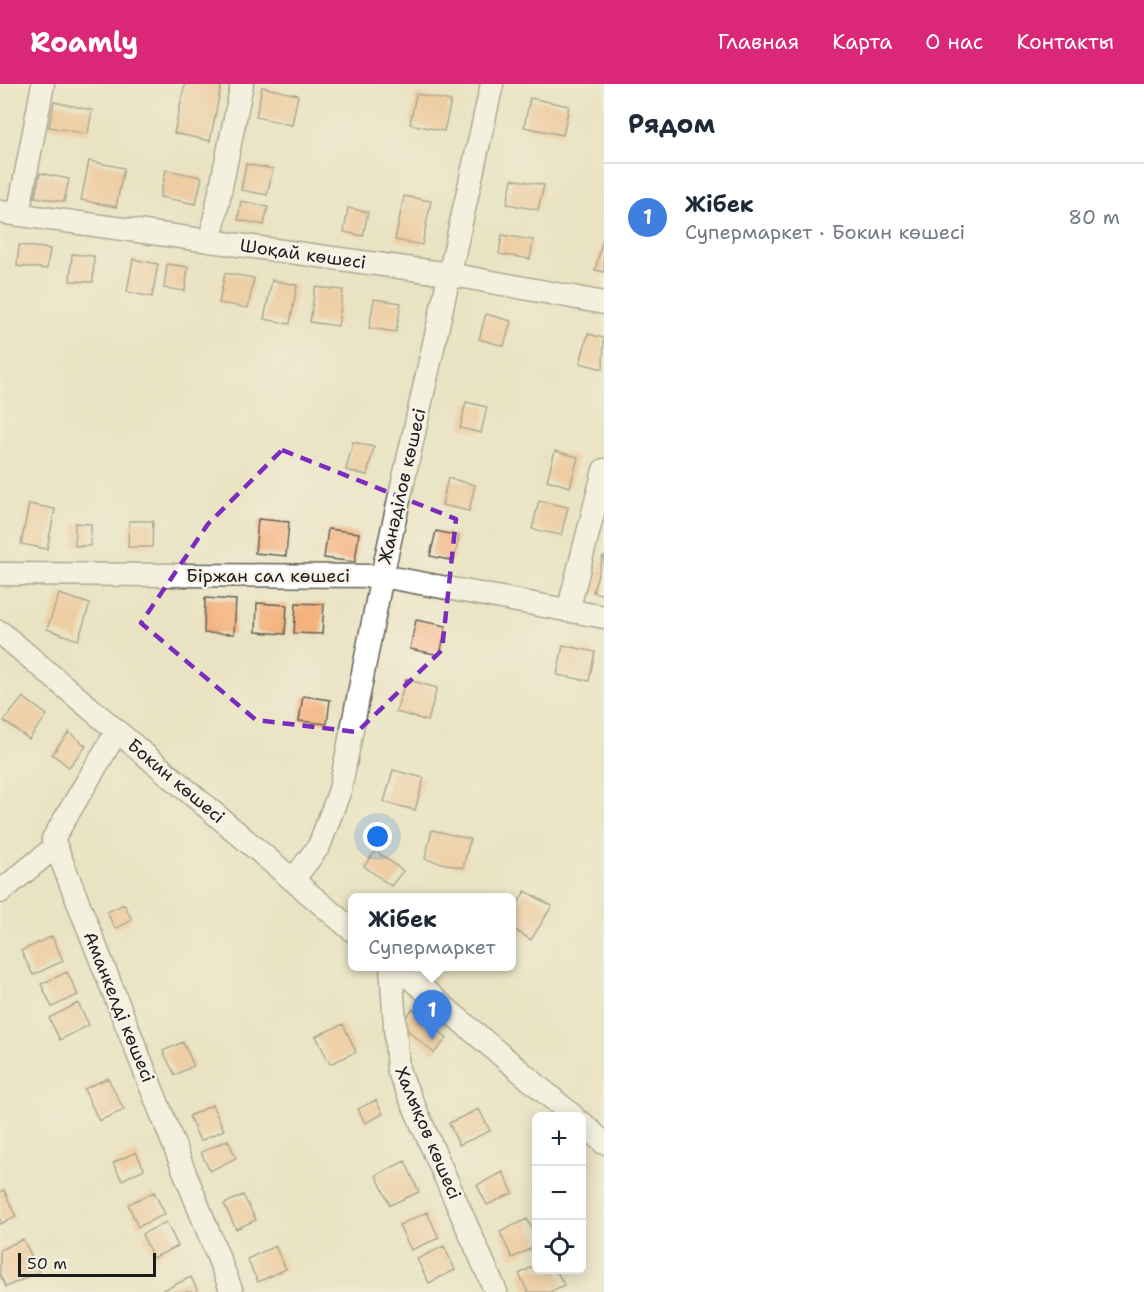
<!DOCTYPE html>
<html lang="ru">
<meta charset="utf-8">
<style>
body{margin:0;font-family:"Shantell Sans",sans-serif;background:#f6f6f7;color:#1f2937}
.controls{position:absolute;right:18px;bottom:18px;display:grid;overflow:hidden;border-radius:9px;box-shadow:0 3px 15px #0003}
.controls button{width:54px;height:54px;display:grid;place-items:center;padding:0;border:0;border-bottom:2px solid #e0e1e3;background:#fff;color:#1f2937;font:30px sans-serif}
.scale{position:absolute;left:18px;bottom:15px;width:138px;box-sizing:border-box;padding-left:6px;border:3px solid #1c1c1c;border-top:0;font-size:16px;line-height:21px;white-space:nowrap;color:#1c1c1c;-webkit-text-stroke:4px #f7f3e8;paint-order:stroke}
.you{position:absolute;left:378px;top:753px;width:21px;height:21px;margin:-15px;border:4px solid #fff;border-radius:50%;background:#1a73e8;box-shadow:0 0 0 9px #1a73e833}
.badge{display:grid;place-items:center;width:39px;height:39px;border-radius:50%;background:#db2777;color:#fff;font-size:20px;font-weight:700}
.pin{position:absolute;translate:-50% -50px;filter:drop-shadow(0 2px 3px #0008)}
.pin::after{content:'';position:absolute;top:32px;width:21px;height:18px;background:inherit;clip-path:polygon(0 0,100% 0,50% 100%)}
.popup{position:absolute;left:348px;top:809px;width:168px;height:78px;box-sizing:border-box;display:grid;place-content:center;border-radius:9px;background:#fff;filter:drop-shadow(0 2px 4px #0005);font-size:20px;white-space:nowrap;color:#747a83}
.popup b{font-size:22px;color:#1f2937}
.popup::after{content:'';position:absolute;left:50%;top:100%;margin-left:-12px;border:12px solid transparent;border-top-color:#fff}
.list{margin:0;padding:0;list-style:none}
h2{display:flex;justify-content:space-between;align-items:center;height:78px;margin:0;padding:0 24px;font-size:26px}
h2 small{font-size:20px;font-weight:400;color:#747a83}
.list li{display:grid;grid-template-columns:39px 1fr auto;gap:18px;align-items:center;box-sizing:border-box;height:108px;padding:0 24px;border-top:2px solid #e0e1e3}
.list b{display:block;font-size:22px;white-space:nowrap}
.list p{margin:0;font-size:20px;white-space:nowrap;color:#747a83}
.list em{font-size:20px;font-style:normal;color:#747a83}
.icon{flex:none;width:33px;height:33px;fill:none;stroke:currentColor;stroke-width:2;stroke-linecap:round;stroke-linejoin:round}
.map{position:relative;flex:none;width:604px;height:1208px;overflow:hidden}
header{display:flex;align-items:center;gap:36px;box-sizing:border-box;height:84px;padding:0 30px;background:#db2777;color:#fff}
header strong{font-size:28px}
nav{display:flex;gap:33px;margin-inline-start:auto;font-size:21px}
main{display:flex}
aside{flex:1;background:#fff}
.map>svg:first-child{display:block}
.building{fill:#f4b17b}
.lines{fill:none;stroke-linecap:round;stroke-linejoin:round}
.street-casing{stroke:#646256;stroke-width:25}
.street{stroke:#fff;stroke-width:22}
.marked{fill:none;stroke:#7b2cbf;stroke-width:4.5;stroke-dasharray:12 8;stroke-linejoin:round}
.labels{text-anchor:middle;stroke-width:5;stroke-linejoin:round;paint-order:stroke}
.street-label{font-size:18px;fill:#1c1c1c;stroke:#f7f3e8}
</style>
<header>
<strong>Roamly</strong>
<nav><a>Главная</a><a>Карта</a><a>О нас</a><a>Контакты</a></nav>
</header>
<main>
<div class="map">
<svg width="604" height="1208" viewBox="0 0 604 1208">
<rect width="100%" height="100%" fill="#f7f3e8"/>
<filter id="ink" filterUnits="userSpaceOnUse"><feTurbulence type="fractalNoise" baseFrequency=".0167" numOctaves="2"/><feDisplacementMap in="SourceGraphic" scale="12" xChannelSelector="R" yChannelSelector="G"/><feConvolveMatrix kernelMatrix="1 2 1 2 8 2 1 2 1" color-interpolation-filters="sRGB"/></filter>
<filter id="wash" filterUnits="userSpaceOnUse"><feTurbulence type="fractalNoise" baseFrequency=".008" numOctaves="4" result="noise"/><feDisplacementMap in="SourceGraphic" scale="24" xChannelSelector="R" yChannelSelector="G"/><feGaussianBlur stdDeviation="1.35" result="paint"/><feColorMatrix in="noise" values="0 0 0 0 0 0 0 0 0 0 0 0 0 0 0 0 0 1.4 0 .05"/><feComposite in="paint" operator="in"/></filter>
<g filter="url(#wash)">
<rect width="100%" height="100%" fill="#eae3c3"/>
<g id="blocks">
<!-- building -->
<path class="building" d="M 185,0 L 206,0 L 221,3 L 210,57 L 174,49 Z
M 262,3 L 298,11 L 292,41 L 256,33 Z
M 416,10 L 451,17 L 444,47 L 410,40 Z
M 530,14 L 569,22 L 563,51 L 524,43 Z
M 54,18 L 92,26 L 88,50 L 49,43 Z
M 89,77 L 124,84 L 116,123 L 81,116 Z
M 246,80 L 273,85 L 267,111 L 241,106 Z
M 166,86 L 202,93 L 196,120 L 160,113 Z
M 40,89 L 69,95 L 64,118 L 35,113 Z
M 512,95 L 544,101 L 538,126 L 507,120 Z
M 404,112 L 431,117 L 422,161 L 395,156 Z
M 241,117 L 268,123 L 264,141 L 238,136 Z
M 348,124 L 368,128 L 363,152 L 344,148 Z
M 502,151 L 533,156 L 530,175 L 499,170 Z
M 602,159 L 604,160 L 604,188 L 595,186 Z
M 19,161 L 50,165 L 47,185 L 17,182 Z
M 72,170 L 94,172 L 93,198 L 70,197 Z
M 133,175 L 158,180 L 152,213 L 127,208 Z
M 167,180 L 188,183 L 185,207 L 164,204 Z
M 225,189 L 254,194 L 248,224 L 219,219 Z
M 272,196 L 297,201 L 290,240 L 264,235 Z
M 315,203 L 343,206 L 338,242 L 310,238 Z
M 374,215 L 401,219 L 396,248 L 369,244 Z
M 486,230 L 511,237 L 504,262 L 479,255 Z
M 588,250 L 604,254 L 603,285 L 580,279 Z
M 466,318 L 487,323 L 481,349 L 460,344 Z
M 353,358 L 374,363 L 367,391 L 346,386 Z
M 555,367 L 578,373 L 570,403 L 547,396 Z
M 448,394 L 475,401 L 469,427 L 442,421 Z
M 539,417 L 568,423 L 561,451 L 532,445 Z
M 29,420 L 55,425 L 47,465 L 21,460 Z
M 258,435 L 289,438 L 286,472 L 255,469 Z
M 129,437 L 153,437 L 152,463 L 128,463 Z
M 75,439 L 91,440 L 90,462 L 75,462 Z
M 328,445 L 359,449 L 355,478 L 324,474 Z
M 436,447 L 459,452 L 454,477 L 430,472 Z
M 603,472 L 604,472 L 604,511 L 593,508 Z
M 59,510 L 90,520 L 78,556 L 47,545 Z
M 205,514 L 236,516 L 234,550 L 204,549 Z
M 257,519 L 287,521 L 285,550 L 256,548 Z
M 296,519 L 324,520 L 322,550 L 294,549 Z
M 416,536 L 446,542 L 440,571 L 410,565 Z
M 563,561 L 595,568 L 589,597 L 557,591 Z
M 406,595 L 437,604 L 428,637 L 396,628 Z
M 303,612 L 330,616 L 327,640 L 299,637 Z
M 23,613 L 47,631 L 29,655 L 4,637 Z
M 69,648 L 86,662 L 69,683 L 52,670 Z
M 393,686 L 424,694 L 415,726 L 384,718 Z
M 432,746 L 470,755 L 463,784 L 425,775 Z
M 376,767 L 403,787 L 391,802 L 364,782 Z
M 525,807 L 552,822 L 531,856 L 512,844 L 512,830 Z
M 124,820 L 132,836 L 115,845 L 107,828 Z
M 52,852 L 63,877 L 33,891 L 21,867 Z
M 67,888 L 78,911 L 52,923 L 41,900 Z
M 78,919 L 89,941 L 60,956 L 49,934 Z
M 413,925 L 447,954 L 434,969 L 400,940 Z
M 343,940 L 356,968 L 330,980 L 316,952 Z
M 183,958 L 194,982 L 175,991 L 163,967 Z
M 108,994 L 124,1026 L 99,1037 L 84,1005 Z
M 376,1016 L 383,1030 L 365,1039 L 358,1025 Z
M 212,1021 L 224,1046 L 200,1057 L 189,1032 Z
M 479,1025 L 490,1047 L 459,1061 L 449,1039 Z
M 228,1056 L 236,1074 L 210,1087 L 201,1068 Z
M 136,1068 L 144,1085 L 122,1096 L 113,1079 Z
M 405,1077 L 419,1108 L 390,1121 L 376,1091 Z
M 503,1088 L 513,1109 L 487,1121 L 477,1101 Z
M 4,1106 L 16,1133 L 0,1140 L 0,1108 Z
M 154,1108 L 165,1130 L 138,1143 L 128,1120 Z
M 243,1111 L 256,1136 L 236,1145 L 224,1120 Z
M 427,1128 L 439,1154 L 411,1166 L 399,1141 Z
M 527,1135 L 536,1154 L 536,1162 L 512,1174 L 500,1148 Z
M 166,1138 L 178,1162 L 153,1174 L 142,1150 Z
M 23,1155 L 39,1188 L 6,1203 L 0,1191 L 0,1166 Z
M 275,1162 L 286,1185 L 258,1198 L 247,1175 Z
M 444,1162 L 455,1186 L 429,1199 L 417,1175 Z
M 536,1181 L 536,1186 L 556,1186 L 564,1201 L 550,1208 L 528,1208 L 519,1190 Z
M 191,1193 L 198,1208 L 159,1208 Z"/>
</g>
</g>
<g filter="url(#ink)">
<use href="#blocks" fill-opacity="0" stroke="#646256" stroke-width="1.5"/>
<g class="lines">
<defs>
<path id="street" d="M 0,128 L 449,190 L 604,219
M 18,131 L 43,0
M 210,157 L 242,0
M 0,490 L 382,492 L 604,533
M 568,527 L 604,386
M 0,548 L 352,846
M 117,647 L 53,755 L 232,1208
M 293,796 L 319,762 L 340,706 L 382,492 L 492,0
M 0,808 L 56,762
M 391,882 L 398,986 L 496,1208
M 396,882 L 573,1032
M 582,1039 L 604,1059"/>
</defs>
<!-- street casing -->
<use href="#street" class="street-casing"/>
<!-- street -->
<use href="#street" class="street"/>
</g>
</g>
<!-- marked area -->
<path d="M0 0H604V1208H0ZM 282,366 L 456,435 L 442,566 L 357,648 L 256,636 L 141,539 L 208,440 Z" fill="#eae3c3" fill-opacity=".55" fill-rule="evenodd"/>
<path class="marked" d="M 282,366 L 456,435 L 442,566 L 357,648 L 256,636 L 141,539 L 208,440 Z"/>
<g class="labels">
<!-- street labels -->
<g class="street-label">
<text transform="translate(303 170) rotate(8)" y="6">Шоқай көшесі</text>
<text transform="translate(402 402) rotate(-77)" y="6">Жанәділов көшесі</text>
<text x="268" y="498">Біржан сал көшесі</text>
<text transform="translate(176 697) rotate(40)" y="6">Бокин көшесі</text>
<text transform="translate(119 923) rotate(68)" y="6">Аманкелді көшесі</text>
<text transform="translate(428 1049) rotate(67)" y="6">Халықов көшесі</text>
</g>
</g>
</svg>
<div class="controls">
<button>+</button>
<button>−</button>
<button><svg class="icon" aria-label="locate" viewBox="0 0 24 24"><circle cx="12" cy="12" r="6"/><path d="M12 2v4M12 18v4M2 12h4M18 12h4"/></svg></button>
</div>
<div class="scale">50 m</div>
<div class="you"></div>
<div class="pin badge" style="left:432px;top:956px;background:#3f7fe0">1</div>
<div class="popup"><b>Жібек</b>Супермаркет</div>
</div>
<aside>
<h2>Рядом<small></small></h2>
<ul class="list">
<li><span class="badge" style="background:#3f7fe0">1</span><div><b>Жібек</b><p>Супермаркет · Бокин көшесі</p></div><em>80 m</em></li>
</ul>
</aside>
</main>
